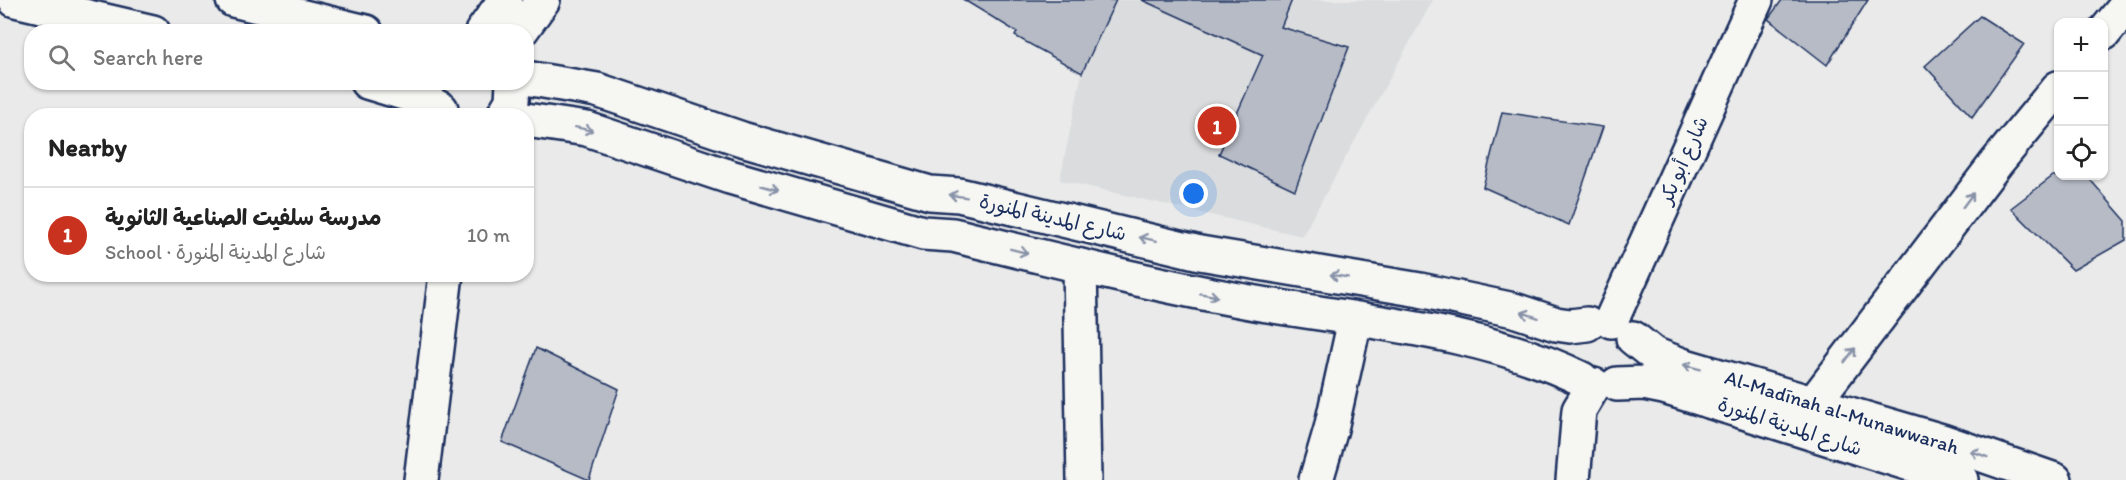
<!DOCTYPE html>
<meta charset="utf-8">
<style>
body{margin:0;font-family:Itim,"Playpen Sans Arabic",sans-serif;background:#f2f2f2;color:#222}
.controls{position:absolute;right:18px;top:18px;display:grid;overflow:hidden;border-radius:12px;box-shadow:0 2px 4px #0004}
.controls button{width:54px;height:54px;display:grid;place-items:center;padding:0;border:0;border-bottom:2px solid #e0e0e0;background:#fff;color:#222;font:30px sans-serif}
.you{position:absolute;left:1194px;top:194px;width:21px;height:21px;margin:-15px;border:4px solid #fff;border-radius:50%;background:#1a73e8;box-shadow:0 0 0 9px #1a73e833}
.badge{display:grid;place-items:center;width:39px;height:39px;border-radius:50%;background:#c8321e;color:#fff;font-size:20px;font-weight:700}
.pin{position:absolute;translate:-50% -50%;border:3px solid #fff;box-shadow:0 2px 6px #0006}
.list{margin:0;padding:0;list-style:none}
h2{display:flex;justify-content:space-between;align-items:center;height:78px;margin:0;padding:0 24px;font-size:26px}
h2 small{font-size:20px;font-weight:400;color:#767676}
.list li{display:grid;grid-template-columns:39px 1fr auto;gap:18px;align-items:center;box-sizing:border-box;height:96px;padding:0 24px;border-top:2px solid #e0e0e0}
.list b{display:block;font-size:22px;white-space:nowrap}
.list p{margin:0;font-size:20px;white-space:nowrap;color:#767676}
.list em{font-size:20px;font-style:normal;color:#767676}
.icon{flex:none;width:33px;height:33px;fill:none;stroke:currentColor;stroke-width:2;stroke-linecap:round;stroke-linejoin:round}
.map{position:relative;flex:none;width:2126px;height:480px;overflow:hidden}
.search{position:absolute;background:#fff;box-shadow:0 2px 4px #0004;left:24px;top:24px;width:510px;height:66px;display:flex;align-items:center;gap:15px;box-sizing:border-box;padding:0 21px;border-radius:24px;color:#767676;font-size:22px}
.panel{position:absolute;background:#fff;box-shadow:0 2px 4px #0004;left:24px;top:108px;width:510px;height:174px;border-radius:24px}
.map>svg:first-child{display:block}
.built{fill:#dadcde}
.building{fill:#b6bbc6;stroke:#1b2f5e;stroke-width:1.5}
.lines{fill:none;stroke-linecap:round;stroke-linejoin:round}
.minor-casing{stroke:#1b2f5e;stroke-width:38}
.secondary-casing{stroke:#1b2f5e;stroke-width:38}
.minor{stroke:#f6f6f2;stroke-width:33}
.secondary{stroke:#f6f6f2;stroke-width:33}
.oneway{stroke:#8892a8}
.labels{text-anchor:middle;stroke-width:4.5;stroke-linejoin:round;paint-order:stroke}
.street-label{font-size:20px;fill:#1b2f5e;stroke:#f6f6f2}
</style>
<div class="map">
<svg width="2126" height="480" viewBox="0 0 2126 480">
<rect width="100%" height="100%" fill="#e9eae9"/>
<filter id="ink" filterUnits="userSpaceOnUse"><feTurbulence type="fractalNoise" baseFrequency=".0167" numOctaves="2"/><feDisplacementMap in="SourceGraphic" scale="12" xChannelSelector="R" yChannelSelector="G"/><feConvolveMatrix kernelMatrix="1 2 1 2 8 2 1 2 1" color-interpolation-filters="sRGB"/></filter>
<g filter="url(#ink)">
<!-- built -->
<path class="built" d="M 1033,0 L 1433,0 L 1302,236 L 1060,180 L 1082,73 L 1015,36 Z"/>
<!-- building -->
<path class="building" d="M 964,0 L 1116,0 L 1082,73 L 1015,36 L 1017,32 Z
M 1142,0 L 1292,0 L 1281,27 L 1349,47 L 1295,190 L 1219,154 L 1263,55 Z
M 1782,0 L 1868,0 L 1827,65 L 1768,19 Z
M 1980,16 L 2024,44 L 1972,117 L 1925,66 Z
M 1502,112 L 1603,127 L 1569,225 L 1483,187 Z
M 2053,176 L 2087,176 L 2126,221 L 2126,240 L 2073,270 L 2011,208 Z
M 536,348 L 619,389 L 589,480 L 502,442 Z"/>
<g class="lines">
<defs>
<path id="minor" d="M 2104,33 L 2126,6
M 1080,266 L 1084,480
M 1611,321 L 1756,0
M 1815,401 L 1997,162 L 2058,88
M 421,480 L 446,274
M 1316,480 L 1331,429 L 1355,320
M 1573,480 L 1579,410 L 1594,385"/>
<path id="secondary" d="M 15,0 L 153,32
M 233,0 L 366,32
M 482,32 L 505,0
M 520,32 L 543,0
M 526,78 L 597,90 L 742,139 L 930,193 L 959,195 L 1200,253 L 1420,290 L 1514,310 L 1556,324 L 1570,326 L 1587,324
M 367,82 L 420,98 L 441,109
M 503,116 L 512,101 L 513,82
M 526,120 L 587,129 L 730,177 L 923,233 L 953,235 C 1051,259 1150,284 1250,302 C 1358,321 1483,330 1582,379
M 1633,338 L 1653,354 L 1682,365 L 1942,441 L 2055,480
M 1617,384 L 1644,383 L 1664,387 L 1961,480"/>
</defs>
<!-- minor casing -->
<use href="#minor" class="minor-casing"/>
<!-- secondary casing -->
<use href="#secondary" class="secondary-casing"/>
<!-- minor -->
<use href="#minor" class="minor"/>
<!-- secondary -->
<use href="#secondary" class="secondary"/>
</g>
<!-- one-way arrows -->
<defs><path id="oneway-shaft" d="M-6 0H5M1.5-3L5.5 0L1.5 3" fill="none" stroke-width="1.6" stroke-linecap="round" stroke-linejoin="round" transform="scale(1.5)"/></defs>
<g class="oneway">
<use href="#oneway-shaft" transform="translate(584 129) rotate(12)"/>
<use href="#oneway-shaft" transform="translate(770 188) rotate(16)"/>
<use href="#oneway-shaft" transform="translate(958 196) rotate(-171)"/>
<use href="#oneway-shaft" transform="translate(1968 200) rotate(-53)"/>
<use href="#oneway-shaft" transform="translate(1148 239) rotate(-168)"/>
<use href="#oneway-shaft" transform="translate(1019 251) rotate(14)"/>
<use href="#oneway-shaft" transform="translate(1339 276) rotate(-171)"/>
<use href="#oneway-shaft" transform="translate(1209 295) rotate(10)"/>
<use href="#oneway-shaft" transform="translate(1530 315) rotate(-162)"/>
<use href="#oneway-shaft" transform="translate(1850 355) rotate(-53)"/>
<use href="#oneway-shaft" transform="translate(1692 367) rotate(-165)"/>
<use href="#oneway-shaft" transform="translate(1979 454) rotate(-160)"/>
</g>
</g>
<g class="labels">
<!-- street labels -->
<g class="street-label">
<text transform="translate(1683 160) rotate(-66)" y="7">شارع أبو بكر</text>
<text transform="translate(1053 217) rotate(13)" y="7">شارع المدينة المنورة</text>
<text transform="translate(1842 412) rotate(17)" y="7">Al-Madīnah al-Munawwarah</text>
<text transform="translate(1790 426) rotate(18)" y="7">شارع المدينة المنورة</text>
</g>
</g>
</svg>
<div class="controls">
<button>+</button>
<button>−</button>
<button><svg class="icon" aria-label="locate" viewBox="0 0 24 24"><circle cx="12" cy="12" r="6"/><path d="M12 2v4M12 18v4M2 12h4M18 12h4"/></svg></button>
</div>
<div class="you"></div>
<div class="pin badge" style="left:1217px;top:126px">1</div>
<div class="search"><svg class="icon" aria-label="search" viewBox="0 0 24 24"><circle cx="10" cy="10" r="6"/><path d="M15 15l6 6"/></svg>Search here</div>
<section class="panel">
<h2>Nearby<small></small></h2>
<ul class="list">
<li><span class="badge">1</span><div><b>مدرسة سلفيت الصناعية الثانوية</b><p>School · شارع المدينة المنورة</p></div><em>10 m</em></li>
</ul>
</section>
</div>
